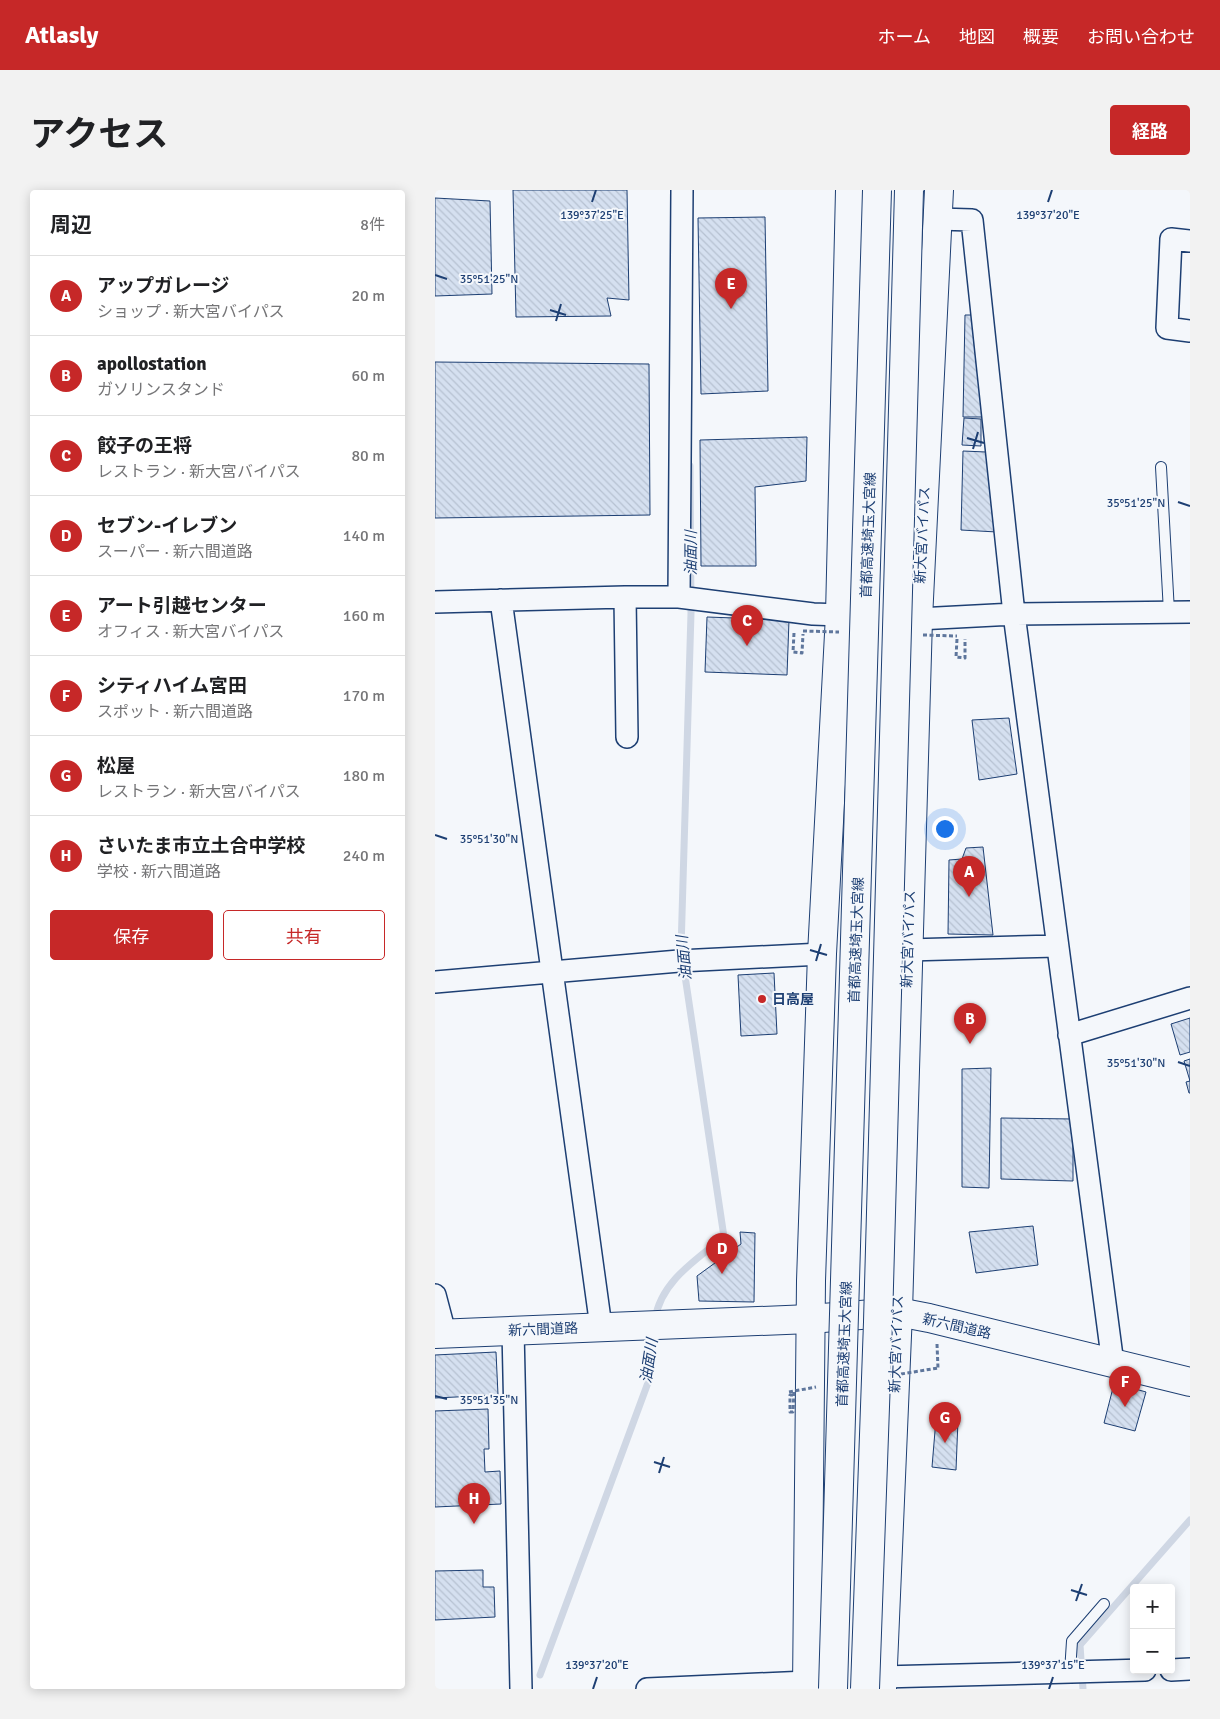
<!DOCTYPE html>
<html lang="ja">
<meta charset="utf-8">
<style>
body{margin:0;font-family:Signika,"Noto Sans JP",sans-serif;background:#f2f2f2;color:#202124}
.controls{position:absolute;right:15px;bottom:15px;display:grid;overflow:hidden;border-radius:5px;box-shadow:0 2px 12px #0003}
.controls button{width:45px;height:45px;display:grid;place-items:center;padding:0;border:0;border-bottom:1px solid #e0e0e0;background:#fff;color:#202124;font:25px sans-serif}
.you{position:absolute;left:509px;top:638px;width:18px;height:18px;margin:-12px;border:4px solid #fff;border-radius:50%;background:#1a73e8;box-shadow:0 0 0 8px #1a73e833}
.badge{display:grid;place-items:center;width:32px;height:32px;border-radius:50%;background:#c62828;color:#fff;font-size:16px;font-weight:700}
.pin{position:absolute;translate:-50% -41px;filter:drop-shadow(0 1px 2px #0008)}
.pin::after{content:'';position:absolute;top:26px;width:18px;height:15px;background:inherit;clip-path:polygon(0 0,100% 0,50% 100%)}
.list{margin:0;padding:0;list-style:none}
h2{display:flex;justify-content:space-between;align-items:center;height:65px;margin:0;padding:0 20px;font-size:21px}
h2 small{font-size:16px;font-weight:400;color:#757577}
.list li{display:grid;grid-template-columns:32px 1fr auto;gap:15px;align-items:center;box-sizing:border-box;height:80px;padding:0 20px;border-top:1px solid #e0e0e0}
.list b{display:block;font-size:19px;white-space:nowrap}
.list p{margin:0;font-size:16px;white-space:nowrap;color:#757577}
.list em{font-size:16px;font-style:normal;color:#757577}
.actions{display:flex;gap:10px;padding:15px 20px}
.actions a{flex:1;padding:11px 0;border:1px solid #c62828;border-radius:5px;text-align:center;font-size:18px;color:#c62828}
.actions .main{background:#c62828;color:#fff}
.map{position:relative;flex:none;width:755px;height:1499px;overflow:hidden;border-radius:5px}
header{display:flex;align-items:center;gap:30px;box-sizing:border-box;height:70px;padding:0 25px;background:#c62828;color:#fff}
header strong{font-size:24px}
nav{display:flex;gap:28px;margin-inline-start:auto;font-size:18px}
.intro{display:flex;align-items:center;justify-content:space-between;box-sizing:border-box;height:120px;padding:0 30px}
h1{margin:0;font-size:35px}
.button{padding:12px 22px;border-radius:5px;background:#c62828;color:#fff;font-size:18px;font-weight:700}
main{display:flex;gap:30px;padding:0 30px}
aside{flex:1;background:#fff;border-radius:5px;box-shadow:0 2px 12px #0003}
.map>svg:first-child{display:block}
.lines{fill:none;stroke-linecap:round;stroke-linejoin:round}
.stream{stroke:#cfd7e4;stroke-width:7}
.building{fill:url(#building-back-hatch);stroke:#1d3f73}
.lane-casing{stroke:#1d3f73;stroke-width:12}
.street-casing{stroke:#1d3f73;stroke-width:24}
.primary-casing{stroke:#1d3f73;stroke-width:30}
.highway-casing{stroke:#1d3f73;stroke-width:30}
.path{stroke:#5e769c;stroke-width:3;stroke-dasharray:4 2.5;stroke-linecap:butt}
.lane{stroke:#f4f7fb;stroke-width:10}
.street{stroke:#f4f7fb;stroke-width:21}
.primary{stroke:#f4f7fb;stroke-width:28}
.highway{stroke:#f4f7fb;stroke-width:28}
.highway-bridge-casing{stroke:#1d3f73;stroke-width:30;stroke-linecap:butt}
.path-bridge{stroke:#5e769c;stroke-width:3;stroke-dasharray:4 2.5;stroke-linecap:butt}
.highway-bridge{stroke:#f4f7fb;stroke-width:28}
.ticks{fill:none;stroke:#1d3f73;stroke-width:2}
.poi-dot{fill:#c62828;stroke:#f4f7fb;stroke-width:2}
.labels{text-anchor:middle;stroke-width:4;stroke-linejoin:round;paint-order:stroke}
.street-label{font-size:14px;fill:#1d3f73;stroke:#f4f7fb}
.poi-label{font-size:14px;font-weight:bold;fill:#1d3f73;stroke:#f4f7fb;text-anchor:start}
.water-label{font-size:15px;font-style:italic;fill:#1d3f73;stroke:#f4f7fb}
.ticks-label{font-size:12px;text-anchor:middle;fill:#1d3f73;stroke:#f4f7fb;stroke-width:4;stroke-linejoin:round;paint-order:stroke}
</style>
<header>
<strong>Atlasly</strong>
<nav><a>ホーム</a><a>地図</a><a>概要</a><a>お問い合わせ</a></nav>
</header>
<div class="intro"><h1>アクセス</h1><a class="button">経路</a></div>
<main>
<aside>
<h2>周辺<small>8件</small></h2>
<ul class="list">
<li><span class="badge">A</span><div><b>アップガレージ</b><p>ショップ · 新大宮バイパス</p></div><em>20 m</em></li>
<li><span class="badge">B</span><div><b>apollostation</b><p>ガソリンスタンド</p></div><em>60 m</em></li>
<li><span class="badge">C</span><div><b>餃子の王将</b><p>レストラン · 新大宮バイパス</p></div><em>80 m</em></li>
<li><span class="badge">D</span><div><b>セブン-イレブン</b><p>スーパー · 新六間道路</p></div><em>140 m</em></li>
<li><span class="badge">E</span><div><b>アート引越センター</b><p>オフィス · 新大宮バイパス</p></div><em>160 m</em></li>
<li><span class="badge">F</span><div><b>シティハイム宮田</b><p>スポット · 新六間道路</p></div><em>170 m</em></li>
<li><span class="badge">G</span><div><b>松屋</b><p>レストラン · 新大宮バイパス</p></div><em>180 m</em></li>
<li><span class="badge">H</span><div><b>さいたま市立土合中学校</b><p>学校 · 新六間道路</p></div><em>240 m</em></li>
</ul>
<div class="actions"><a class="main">保存</a><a>共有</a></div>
</aside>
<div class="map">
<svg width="755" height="1499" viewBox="0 0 755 1499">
<defs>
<pattern id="building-back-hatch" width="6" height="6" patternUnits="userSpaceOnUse" patternTransform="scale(1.25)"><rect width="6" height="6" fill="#d5e0f0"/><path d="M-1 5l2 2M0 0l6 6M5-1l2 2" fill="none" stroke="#b6c1d1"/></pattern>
</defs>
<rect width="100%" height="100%" fill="#f4f7fb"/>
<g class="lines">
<!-- stream -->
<path class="stream" d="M 220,1130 C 225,1092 262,1069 289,1047 L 246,759 L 256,423 L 255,276
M 105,1485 L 214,1190 L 219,1140
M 648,1499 L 645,1455 L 755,1330"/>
</g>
<!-- building -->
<path class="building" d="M 78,0 L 192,0 L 194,110 L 172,108 L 176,126 L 81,127 Z
M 0,8 L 55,11 L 57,104 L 0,106 Z
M 330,27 L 333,201 L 266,204 L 263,28 Z
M 530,125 L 537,125 L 548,227 L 528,227 Z
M 0,172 L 214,174 L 215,325 L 0,328 Z
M 529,228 L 546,229 L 546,256 L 527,255 Z
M 372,247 L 371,291 L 320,297 L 321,376 L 266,376 L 265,250 Z
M 528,261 L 551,262 L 562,342 L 526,340 Z
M 272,427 L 354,430 L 352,485 L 270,482 Z
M 574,528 L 582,584 L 544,590 L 537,530 Z
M 548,657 L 558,745 L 513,744 L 514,670 L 527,669 L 531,658 Z
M 339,783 L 342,844 L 306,846 L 303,785 Z
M 755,828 L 755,862 L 745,865 L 736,834 Z
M 755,869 L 755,903 L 754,903 L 751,892 L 755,891 L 749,871 Z
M 556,878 L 554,998 L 527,997 L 527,879 Z
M 566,928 L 638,929 L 638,991 L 566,989 Z
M 598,1036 L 603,1075 L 541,1083 L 534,1042 Z
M 305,1042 L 320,1043 L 319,1112 L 264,1111 L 262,1086 L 306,1054 Z
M 61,1162 L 63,1205 L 0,1208 L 0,1165 Z
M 680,1190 L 698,1195 L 697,1198 L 711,1202 L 700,1241 L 669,1233 Z
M 53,1219 L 54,1259 L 49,1259 L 50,1282 L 65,1281 L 66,1314 L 0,1317 L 0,1221 Z
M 501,1229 L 523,1230 L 521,1280 L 497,1277 Z
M 48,1380 L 48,1397 L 59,1397 L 60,1427 L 0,1430 L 0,1381 Z"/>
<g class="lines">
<defs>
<path id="lane" d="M 726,277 L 734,422
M 635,1482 L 637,1451 L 669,1414"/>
<path id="street" d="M 503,29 L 537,30 L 579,424 L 678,1174
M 755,51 L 736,49 L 732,138 L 755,141
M 190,407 L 192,547
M 244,407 L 247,0
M 66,410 L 166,1137
M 0,412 L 190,407 L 244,407 L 378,424 L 405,425
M 483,429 L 579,424 L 755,422
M 473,760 L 622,756
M 0,792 L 244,771 L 387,764
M 634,845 L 755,808
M 0,1105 L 10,1143
M 78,1140 L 86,1499
M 736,1480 L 755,1479
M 447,1487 L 710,1480
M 212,1499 L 372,1492"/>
<path id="primary" d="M 0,1144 L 375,1129 L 463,1122 L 494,1128 L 755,1192"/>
<path id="highway" d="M 372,1499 L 376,1091 L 387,764 L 405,425 L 415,0
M 447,1499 L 463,1122 L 483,429 L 504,0"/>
</defs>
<!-- lane casing -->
<use href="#lane" class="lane-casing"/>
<!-- street casing -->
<use href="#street" class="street-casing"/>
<!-- primary casing -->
<use href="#primary" class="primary-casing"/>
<!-- highway casing -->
<use href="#highway" class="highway-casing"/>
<!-- path -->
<path class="path" d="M 359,443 L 358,462 L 367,463 L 368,444
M 522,449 L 521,467 L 530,468 L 530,449
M 502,1154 L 503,1178"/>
<!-- lane -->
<use href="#lane" class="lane"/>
<!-- street -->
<use href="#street" class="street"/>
<!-- primary -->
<use href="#primary" class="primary"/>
<!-- highway -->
<use href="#highway" class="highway"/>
<defs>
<path id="highway-bridge" d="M 398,1499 L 442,0
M 430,1499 L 443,1132 L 474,0"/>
</defs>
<!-- highway-bridge casing -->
<use href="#highway-bridge" class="highway-bridge-casing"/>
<!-- path-bridge -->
<path class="path-bridge" d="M 368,441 L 404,442
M 488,445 L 522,446
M 466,1184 L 503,1178
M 354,1202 L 381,1197
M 358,1205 L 355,1205 L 355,1222 L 358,1222 L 359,1201"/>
<!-- highway-bridge -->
<use href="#highway-bridge" class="highway-bridge"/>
</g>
<!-- ticks -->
<path class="ticks" d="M 157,12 L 161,0M 613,12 L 617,0M 0,85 L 12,89M 115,120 L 131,125M 121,131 L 126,114M 532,248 L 549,253M 538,259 L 543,242M 743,312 L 755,316M 0,645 L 12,649M 375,760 L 392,765M 381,771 L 386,754M 743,872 L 755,876M 0,1206 L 12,1209M 219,1272 L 235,1277M 224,1283 L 229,1267M 636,1400 L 652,1405M 641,1411 L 647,1394M 158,1499 L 162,1487M 614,1499 L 618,1487"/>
<!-- markers -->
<circle class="poi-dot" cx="327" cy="809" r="5"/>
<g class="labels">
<!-- street labels -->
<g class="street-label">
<text transform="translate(433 345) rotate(-88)" y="5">首都高速埼玉大宮線</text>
<text transform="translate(487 345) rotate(-87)" y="5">新大宮バイパス</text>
<text transform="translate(473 749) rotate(-88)" y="5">新大宮バイパス</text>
<text transform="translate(421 750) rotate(-88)" y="5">首都高速埼玉大宮線</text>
<text transform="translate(522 1136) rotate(13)" y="5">新六間道路</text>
<text transform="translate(108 1139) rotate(-2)" y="5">新六間道路</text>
<text transform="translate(409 1154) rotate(-88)" y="5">首都高速埼玉大宮線</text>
<text transform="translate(461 1154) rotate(-88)" y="5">新大宮バイパス</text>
</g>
<!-- poi labels -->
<g class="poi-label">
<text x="337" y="814">日高屋</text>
</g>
<!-- water labels -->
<g class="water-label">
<text transform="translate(256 363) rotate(-90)" y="5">油面川</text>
<text transform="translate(249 768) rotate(-95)" y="5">油面川</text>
<text transform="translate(214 1171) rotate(-81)" y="5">油面川</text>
</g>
</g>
<g class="ticks-label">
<text x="157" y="29">139°37'25"E</text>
<text x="613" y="29">139°37'20"E</text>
<text x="54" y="93">35°51'25"N</text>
<text x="701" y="317">35°51'25"N</text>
<text x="54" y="653">35°51'30"N</text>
<text x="701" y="877">35°51'30"N</text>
<text x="54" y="1214">35°51'35"N</text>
<text x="162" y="1479">139°37'20"E</text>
<text x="618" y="1479">139°37'15"E</text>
</g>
</svg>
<div class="controls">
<button>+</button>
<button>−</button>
</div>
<div class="you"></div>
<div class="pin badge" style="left:534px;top:707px">A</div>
<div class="pin badge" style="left:535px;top:854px">B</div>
<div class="pin badge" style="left:312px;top:456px">C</div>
<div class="pin badge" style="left:287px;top:1084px">D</div>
<div class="pin badge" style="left:296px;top:119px">E</div>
<div class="pin badge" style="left:690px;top:1217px">F</div>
<div class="pin badge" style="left:510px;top:1253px">G</div>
<div class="pin badge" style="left:39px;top:1334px">H</div>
</div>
</main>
